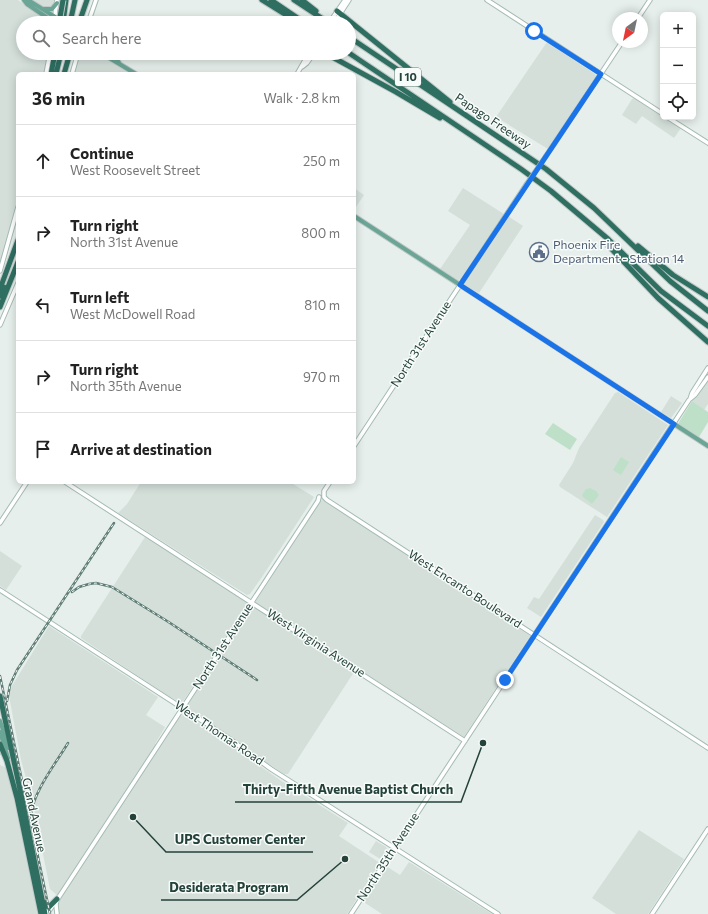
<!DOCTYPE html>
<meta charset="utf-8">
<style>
body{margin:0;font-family:Commissioner,sans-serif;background:#f2f2f2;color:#222}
.controls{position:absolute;right:12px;top:12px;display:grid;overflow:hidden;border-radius:6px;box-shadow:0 2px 10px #0003}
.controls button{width:36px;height:36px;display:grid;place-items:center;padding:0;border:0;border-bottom:1px solid #e0e0e0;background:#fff;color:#222;font:20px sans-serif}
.compass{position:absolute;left:612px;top:12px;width:36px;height:36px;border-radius:50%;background:#fff;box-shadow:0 2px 10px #0003;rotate:213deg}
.stop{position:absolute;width:12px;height:12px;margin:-9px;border:3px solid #1a73e8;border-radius:50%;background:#fff}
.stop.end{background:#1a73e8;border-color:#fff;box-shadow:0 1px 4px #0008}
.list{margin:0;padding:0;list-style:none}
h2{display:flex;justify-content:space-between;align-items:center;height:52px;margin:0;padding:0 16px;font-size:17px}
h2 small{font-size:13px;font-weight:400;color:#767676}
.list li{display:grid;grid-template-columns:26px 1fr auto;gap:12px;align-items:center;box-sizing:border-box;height:72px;padding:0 16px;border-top:1px solid #e0e0e0}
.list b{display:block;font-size:15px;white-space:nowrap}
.list p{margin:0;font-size:13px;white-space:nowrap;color:#767676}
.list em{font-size:13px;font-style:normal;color:#767676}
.icon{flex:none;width:22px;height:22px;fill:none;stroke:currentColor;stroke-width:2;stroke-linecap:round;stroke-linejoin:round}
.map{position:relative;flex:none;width:708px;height:914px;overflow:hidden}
.search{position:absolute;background:#fff;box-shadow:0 2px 10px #0003;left:16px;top:16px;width:340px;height:44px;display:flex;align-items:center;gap:10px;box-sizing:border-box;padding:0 14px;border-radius:22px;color:#767676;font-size:15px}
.panel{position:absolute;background:#fff;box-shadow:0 2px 10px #0003;left:16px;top:72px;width:340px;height:412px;border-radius:6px}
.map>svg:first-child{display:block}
.built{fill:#d4dfda}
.green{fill:#bfe0c8}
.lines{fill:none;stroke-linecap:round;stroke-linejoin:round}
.stream{stroke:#8ec9d4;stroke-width:1}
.secondary-casing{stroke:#a4bbb3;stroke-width:5.5}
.primary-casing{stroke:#c2cac8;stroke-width:6}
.highway-casing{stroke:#c2cac8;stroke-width:7}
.secondary{stroke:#fff;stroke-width:3.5}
.primary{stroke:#6aa596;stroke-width:4}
.highway{stroke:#2f6f62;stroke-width:5}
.rail-casing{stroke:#5f7d75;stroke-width:2.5}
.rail{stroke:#f7fbf9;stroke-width:1;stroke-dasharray:3;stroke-linecap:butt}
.secondary-bridge-casing{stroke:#a4bbb3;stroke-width:5.5;stroke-linecap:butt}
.highway-bridge-casing{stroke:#c2cac8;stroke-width:7;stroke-linecap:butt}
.secondary-bridge{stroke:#fff;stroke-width:3.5}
.highway-bridge{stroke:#2f6f62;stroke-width:5}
.route{stroke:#1a73e8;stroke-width:5}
.labels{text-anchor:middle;stroke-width:3;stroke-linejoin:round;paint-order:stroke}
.shield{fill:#f7fbf9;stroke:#637a73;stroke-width:1}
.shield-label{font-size:11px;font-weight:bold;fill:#24423a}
.street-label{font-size:12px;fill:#24423a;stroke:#f7fbf9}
.service-label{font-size:12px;fill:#4e5e75;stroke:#f7fbf9;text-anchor:start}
.leader{fill:none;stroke:#24423a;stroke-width:1.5}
.callout-dot{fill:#24423a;stroke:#f7fbf9;stroke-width:1.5}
.callout-label{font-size:13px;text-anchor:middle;font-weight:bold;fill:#24423a;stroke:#f7fbf9;stroke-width:3;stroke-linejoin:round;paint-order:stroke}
</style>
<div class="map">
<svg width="708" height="914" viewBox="0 0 708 914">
<rect width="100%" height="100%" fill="#e6efeb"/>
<!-- built -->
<path class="built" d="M 0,0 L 18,0 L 50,23 L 23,23 L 23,53 L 48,53 L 45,74 L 18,74 L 18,201 L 0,265 Z
M 31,0 L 55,0 L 52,7 L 45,8 Z
M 547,42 L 595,74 L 596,76 L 548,149 L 496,117 Z
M 79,53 L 97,53 L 130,74 L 74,74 Z
M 634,98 L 681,128 L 674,138 L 642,116 L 636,124 L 622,115 L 632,99 Z
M 354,188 L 364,195 L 354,210 Z
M 463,188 L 504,214 L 461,279 L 458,280 L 440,269 L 470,225 L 448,211 Z
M 508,216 L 523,226 L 479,293 L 465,285 L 465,283 Z
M 708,379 L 708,404 L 704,410 L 692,401 Z
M 618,392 L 668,425 L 607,517 L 560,487 L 559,485 L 573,463 L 579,448 L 615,393 Z
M 671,396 L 682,403 L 671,418 L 661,412 Z
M 141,482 L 290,482 L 314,497 L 262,577 L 250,594 L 247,595 L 118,513 L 127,504 Z
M 322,499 L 528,633 L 530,636 L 464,737 L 255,602 Z
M 595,515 L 603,520 L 604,522 L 541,617 L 527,608 L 534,597 L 539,599 Z
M 145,537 L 148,538 L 247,601 L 248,603 L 182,703 L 168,696 L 81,638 L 81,636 Z
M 0,551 L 22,566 L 6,590 L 0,586 Z
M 253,605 L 354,672 L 288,774 L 284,774 L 272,766 L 244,746 L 186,707 Z
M 49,626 L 158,697 L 146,715 L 165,727 L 155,744 L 160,747 L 180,716 L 186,714 L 280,780 L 348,823 L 339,836 L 380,863 L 347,914 L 58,914 L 57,906 L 60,898 L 50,889 L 32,799 L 21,760 L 9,696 L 10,689 Z
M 0,765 L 7,768 L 38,914 L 0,914 Z
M 639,830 L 684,859 L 648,914 L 616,914 L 592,898 Z
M 376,841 L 386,847 L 387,849 L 382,860 L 369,852 Z
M 409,862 L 492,914 L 382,914 L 362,901 L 386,866 L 400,875 Z"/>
<!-- green -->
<path class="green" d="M 692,401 L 708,412 L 708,422 L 699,437 L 679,424 L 679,422 Z
M 553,423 L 577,439 L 570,450 L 545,434 Z
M 621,457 L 629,462 L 621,475 L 613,470 Z
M 590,488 L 596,491 L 599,495 L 592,504 L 583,497 L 582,495 L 586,489 Z"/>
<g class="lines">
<!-- stream -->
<path class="stream" d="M 0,753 L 1,755"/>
<defs>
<path id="secondary" d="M 487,0 L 663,114
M 638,18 L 650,0
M 54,23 L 57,0
M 88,23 L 96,0
M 329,23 L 345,0
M 334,23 L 349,0
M 302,67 L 307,63 L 314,53
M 46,74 L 50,53
M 72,74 L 78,53
M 297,74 L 309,53
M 667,117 L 708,143
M 546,156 L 622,42
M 0,271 L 18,207
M 0,325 L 18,283
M 690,399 L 692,393 L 708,368
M 354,446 L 526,185
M 65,482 L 465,741
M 330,482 L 324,491 L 324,497 L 327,500 L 708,748
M 0,523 L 27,482
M 0,590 L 227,737 L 271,769 L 498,914
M 57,900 L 318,501 L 319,497
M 47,914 L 53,905
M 57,914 L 56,905 L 57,899
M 351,914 L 689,400 L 695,395 L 708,377
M 652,914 L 708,829"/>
<path id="primary" d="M 24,0 L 27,4 L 55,23
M 28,0 L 60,20
M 44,9 L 52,9 L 57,3
M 101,53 L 136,74
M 110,53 L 115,56 L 119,63
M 354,216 L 708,446
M 0,721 L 9,748
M 0,732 L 8,758"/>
<path id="highway" d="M 262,0 L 299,23
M 271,0 L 305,23
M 294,0 L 329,23
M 302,0 L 316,11
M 337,11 L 450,102
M 63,23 L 66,0
M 70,23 L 75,0
M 79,23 L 87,0
M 349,37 L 546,169 L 594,208 L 670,281 L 708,311
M 325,53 L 396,92 L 440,118
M 349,53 L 521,169 L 551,191 L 608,239 L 661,291 L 708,326
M 51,74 L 55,53
M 56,74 L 61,53
M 64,74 L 70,53
M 605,242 L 658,298 L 708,342
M 638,246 L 673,275 L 708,297
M 0,289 L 18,240
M 0,296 L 4,287
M 0,307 L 18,262
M 0,696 L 22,799 L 45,914
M 0,744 L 7,761 L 17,798 L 41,914
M 44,902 L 45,905 L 49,907 L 57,899"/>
</defs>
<!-- secondary casing -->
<use href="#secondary" class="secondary-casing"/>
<!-- primary casing -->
<use href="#primary" class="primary-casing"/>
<!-- highway casing -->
<use href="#highway" class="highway-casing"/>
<!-- secondary -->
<use href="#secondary" class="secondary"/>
<!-- primary -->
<use href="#primary" class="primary"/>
<!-- highway -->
<use href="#highway" class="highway"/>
<defs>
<path id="rail" d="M 72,592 L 79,587 L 89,584 L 96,583 L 112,587 L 167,621 L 257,680
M 0,676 L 50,914
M 7,701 L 10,685 L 17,670 L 114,523
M 31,815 C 33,792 56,763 68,743"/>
</defs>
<!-- rail casing -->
<use href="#rail" class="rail-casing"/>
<!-- rail -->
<use href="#rail" class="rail"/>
<defs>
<path id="secondary-bridge" d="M 526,185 L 546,156"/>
<path id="highway-bridge" d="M 59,23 L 63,0"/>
</defs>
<!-- secondary-bridge casing -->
<use href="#secondary-bridge" class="secondary-bridge-casing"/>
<!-- highway-bridge casing -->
<use href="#highway-bridge" class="highway-bridge-casing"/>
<!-- secondary-bridge -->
<use href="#secondary-bridge" class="secondary-bridge"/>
<!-- highway-bridge -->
<use href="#highway-bridge" class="highway-bridge"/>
</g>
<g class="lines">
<!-- route -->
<path class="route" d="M 505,680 L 674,424 L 460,285 L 601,74 L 534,31"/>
</g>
<!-- icons -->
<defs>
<symbol id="civic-ring" viewBox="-11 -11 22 22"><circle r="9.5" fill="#f7fbf9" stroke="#5c6f8a" stroke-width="1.5"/><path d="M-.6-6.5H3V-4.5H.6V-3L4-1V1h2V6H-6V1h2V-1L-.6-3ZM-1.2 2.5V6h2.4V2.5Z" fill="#5c6f8a"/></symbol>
</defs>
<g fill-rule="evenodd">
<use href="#civic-ring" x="528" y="241" width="22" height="22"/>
</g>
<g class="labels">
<!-- shield labels -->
<rect class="shield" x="395" y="68" width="26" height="18" rx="3"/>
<g class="shield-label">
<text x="408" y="81">I 10</text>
</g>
<!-- street labels -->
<g class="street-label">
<text transform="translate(493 121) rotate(34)" y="4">Papago Freeway</text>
<text transform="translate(421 344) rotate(-57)" y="4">North 31st Avenue</text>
<text transform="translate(465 589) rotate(33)" y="4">West Encanto Boulevard</text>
<text transform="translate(316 643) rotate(33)" y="4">West Virginia Avenue</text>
<text transform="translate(223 646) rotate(-57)" y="4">North 31st Avenue</text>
<text transform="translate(219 733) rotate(34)" y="4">West Thomas Road</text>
<text transform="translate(34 815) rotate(78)" y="4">Grand Avenue</text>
<text transform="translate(388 857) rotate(-57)" y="4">North 35th Avenue</text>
</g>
<!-- service labels -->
<g class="service-label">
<text x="553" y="249">Phoenix Fire<tspan x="553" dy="14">Department - Station 14</tspan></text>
</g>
</g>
<!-- callouts -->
<path class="leader" d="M483 743L461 802H235M133 817L166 852H313M345 859L297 900H161"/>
<g class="callout-dot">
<circle cx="483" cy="743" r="4"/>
<circle cx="133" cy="817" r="4"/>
<circle cx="345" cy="859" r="4"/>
</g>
<g class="callout-label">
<text x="348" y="794">Thirty-Fifth Avenue Baptist Church</text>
<text x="240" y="844">UPS Customer Center</text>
<text x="229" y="892">Desiderata Program</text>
</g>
</svg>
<div class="controls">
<button>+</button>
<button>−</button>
<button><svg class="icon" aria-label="locate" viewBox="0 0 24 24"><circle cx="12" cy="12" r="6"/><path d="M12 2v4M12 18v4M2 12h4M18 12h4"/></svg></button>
</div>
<svg class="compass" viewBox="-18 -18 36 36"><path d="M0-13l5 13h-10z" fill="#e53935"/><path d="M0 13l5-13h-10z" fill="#767676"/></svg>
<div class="stop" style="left:534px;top:31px"></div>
<div class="stop end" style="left:505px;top:680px"></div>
<div class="search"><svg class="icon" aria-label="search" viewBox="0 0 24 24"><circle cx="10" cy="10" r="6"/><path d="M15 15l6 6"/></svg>Search here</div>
<section class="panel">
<h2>36 min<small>Walk · 2.8 km</small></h2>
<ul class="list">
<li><svg class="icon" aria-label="ahead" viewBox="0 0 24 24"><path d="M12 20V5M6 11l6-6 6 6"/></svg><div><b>Continue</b><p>West Roosevelt Street</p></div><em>250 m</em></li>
<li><svg class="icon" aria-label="right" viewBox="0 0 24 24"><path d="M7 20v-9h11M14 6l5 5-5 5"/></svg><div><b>Turn right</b><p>North 31st Avenue</p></div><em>800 m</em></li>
<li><svg class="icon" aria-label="left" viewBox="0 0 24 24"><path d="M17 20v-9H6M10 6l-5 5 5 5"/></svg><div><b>Turn left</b><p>West McDowell Road</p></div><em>810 m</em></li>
<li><svg class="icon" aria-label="right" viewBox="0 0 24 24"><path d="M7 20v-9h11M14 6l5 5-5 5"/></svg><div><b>Turn right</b><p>North 35th Avenue</p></div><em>970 m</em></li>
<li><svg class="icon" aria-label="arrive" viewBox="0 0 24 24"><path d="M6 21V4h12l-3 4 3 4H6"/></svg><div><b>Arrive at destination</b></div></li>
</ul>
</section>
</div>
